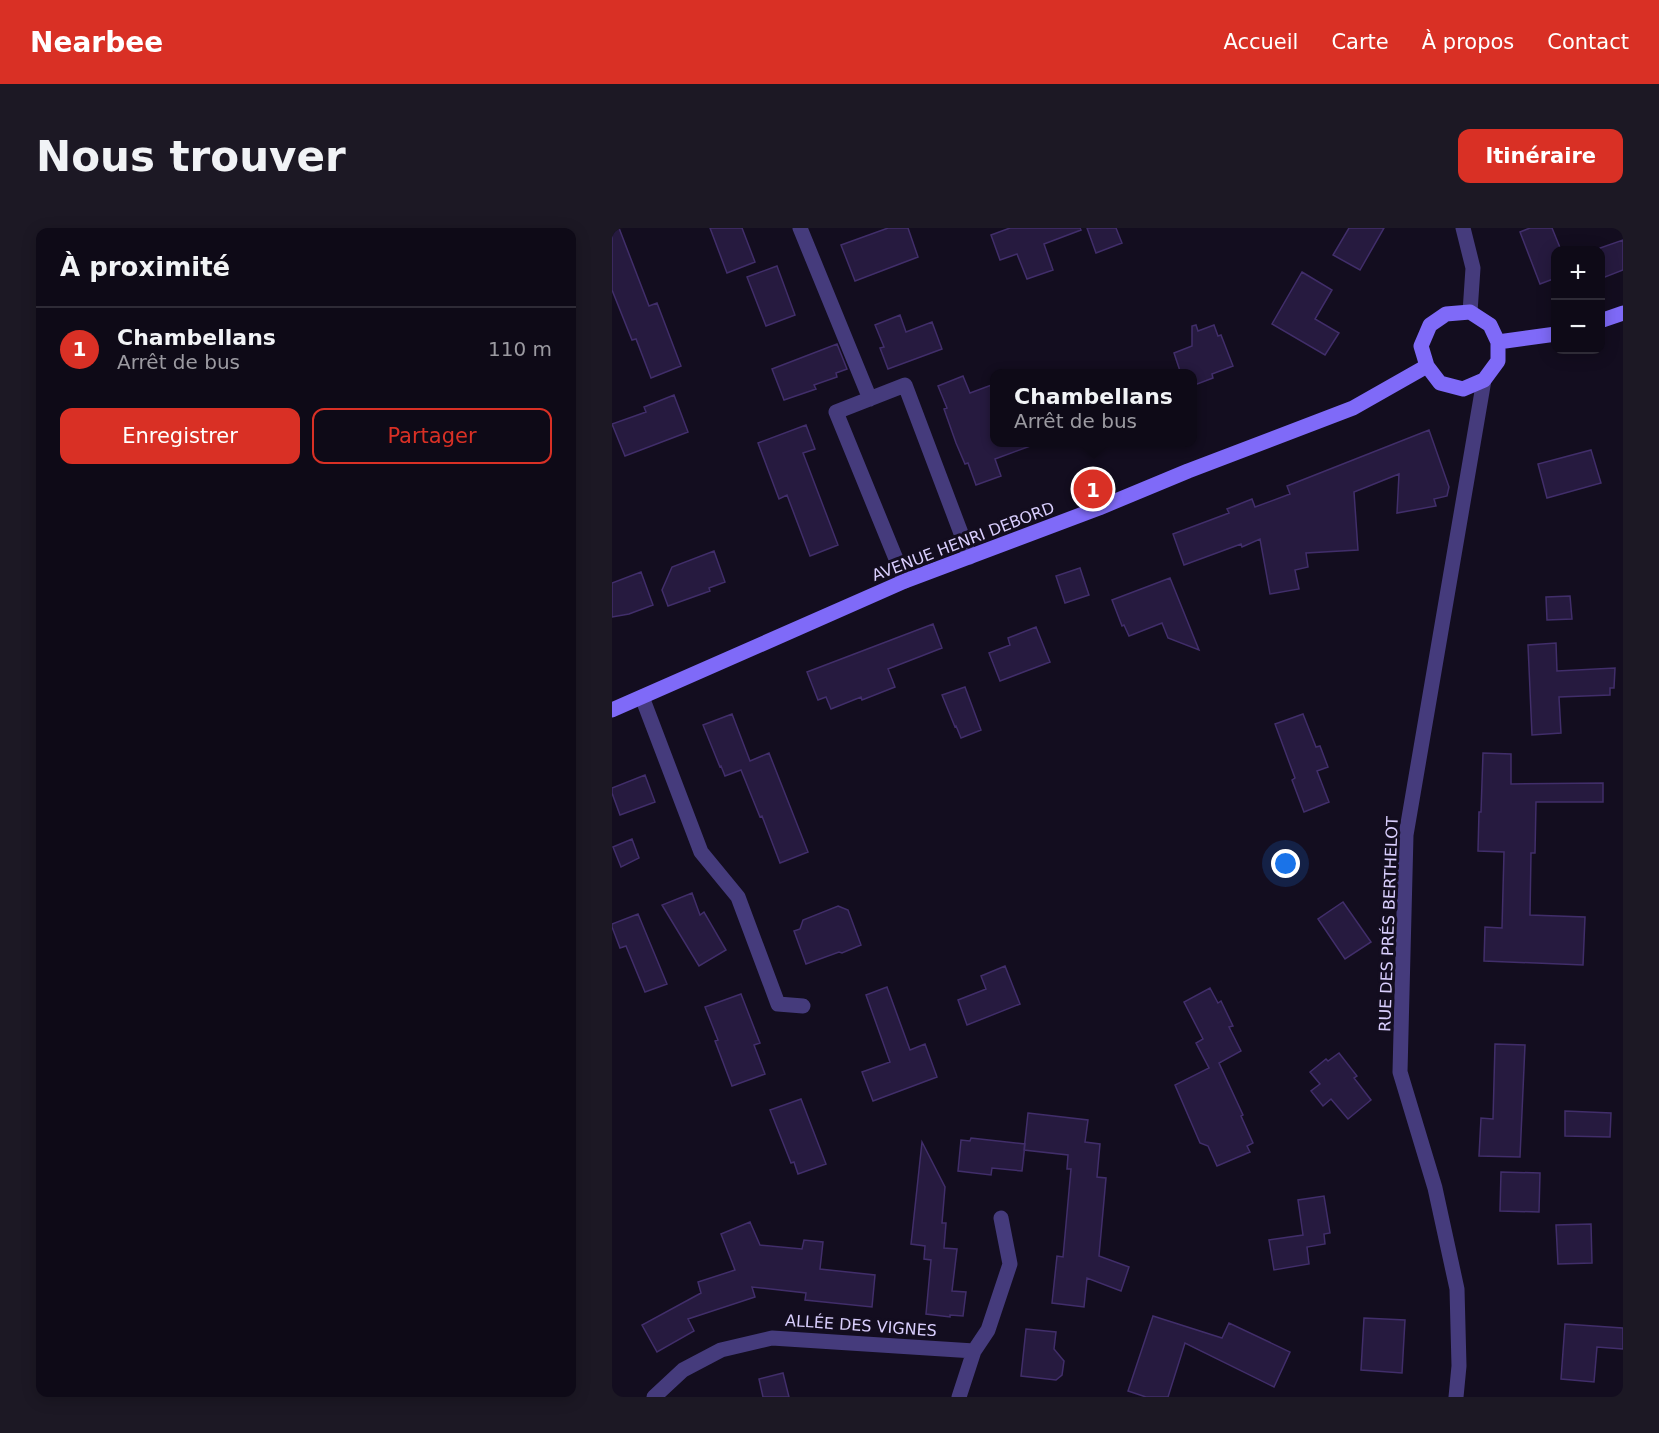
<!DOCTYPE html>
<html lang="fr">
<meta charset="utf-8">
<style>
body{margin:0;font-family:"DejaVu Sans",sans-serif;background:#1c1824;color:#f1f3f6}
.controls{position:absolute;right:18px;top:18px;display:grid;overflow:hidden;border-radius:12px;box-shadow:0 3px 15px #0003}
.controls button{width:54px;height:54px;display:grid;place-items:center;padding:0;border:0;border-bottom:2px solid #2e2b36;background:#0e0a17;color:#f1f3f6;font:30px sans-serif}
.you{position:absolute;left:674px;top:636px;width:21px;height:21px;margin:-15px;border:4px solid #fff;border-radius:50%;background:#1a73e8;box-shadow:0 0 0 9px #1a73e833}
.badge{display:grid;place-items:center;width:39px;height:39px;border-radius:50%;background:#d93025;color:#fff;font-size:20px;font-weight:700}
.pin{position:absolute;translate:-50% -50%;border:3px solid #fff;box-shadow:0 2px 6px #0006}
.popup{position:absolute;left:378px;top:141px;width:207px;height:78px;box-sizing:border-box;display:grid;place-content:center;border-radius:12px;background:#0e0a17;filter:drop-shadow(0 2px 4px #0005);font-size:20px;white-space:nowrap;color:#9b9aa1}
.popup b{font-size:22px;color:#f1f3f6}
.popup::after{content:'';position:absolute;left:50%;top:100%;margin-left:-12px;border:12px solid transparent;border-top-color:#0e0a17}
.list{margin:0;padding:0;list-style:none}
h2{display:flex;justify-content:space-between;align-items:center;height:78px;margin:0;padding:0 24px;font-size:26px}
h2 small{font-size:20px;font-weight:400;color:#9b9aa1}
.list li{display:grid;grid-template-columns:39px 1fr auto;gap:18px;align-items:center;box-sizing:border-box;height:84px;padding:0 24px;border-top:2px solid #2e2b36}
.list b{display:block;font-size:22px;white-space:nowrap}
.list p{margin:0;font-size:20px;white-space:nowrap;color:#9b9aa1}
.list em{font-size:20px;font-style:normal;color:#9b9aa1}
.actions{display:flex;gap:12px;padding:18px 24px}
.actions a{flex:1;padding:14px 0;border:2px solid #d93025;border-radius:12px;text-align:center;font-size:21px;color:#d93025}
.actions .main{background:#d93025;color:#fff}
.map{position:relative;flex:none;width:1011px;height:1169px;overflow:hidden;border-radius:12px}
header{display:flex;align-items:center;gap:36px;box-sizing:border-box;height:84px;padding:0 30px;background:#d93025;color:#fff}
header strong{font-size:28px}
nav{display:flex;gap:33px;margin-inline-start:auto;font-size:21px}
.intro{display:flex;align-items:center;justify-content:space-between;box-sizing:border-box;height:144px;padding:0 36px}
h1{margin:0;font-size:42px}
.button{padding:15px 27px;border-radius:12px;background:#d93025;color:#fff;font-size:21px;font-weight:700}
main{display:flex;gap:36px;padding:0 36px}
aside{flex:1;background:#0e0a17;border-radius:12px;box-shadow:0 3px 15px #0003}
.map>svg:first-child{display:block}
.building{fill:#261a3f;stroke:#412e6a;stroke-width:1.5}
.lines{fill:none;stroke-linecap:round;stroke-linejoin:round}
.street{stroke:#453b7c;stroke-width:15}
.secondary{stroke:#7f6af8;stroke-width:15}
.labels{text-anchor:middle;stroke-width:6;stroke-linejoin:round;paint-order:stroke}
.street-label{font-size:16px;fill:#d9cefd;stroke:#130d1f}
</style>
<header>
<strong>Nearbee</strong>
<nav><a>Accueil</a><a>Carte</a><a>À propos</a><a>Contact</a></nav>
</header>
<div class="intro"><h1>Nous trouver</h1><a class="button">Itinéraire</a></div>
<main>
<aside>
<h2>À proximité<small></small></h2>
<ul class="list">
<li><span class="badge">1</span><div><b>Chambellans</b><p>Arrêt de bus</p></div><em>110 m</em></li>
</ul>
<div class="actions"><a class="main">Enregistrer</a><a>Partager</a></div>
</aside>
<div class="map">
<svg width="1011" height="1169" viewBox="0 0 1011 1169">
<rect width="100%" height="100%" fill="#130d1f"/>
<!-- building -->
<path class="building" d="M 0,0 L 7,0 L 37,78 L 45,75 L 69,138 L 39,150 L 24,111 L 20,112 L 0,62 Z
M 98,0 L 130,0 L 143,34 L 115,45 Z
M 276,0 L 296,0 L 306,29 L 243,53 L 229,17 Z
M 398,0 L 468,0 L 469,2 L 432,16 L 441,42 L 415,51 L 405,26 L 388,32 L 379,7 Z
M 475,0 L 504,0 L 510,15 L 484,25 Z
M 737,0 L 772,0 L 748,42 L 721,27 Z
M 918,0 L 940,0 L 949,22 L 944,22 L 944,50 L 928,56 L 908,4 Z
M 1011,12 L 1011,42 L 988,51 L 988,20 Z
M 165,38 L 183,87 L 154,98 L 135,49 Z
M 690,44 L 720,62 L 703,91 L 727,105 L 713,127 L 660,96 Z
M 288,87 L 294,104 L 320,94 L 330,121 L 276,141 L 268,120 L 272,119 L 263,97 Z
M 584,97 L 586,103 L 602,97 L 606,108 L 609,107 L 621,138 L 600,146 L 601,150 L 580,158 L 580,146 L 569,146 L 562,125 L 580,118 L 580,98 Z
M 225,116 L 235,141 L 224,145 L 225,149 L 202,157 L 204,161 L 172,172 L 160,141 Z
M 351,148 L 358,165 L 382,156 L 382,214 L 420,214 L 421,217 L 383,231 L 389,248 L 364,257 L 356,235 L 353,236 L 344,215 L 332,181 L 335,180 L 326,158 Z
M 62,167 L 76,204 L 13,228 L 0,196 L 34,184 L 32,179 Z
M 194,197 L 203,221 L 191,225 L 226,317 L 198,328 L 175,267 L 167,271 L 146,215 Z
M 817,202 L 837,259 L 835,268 L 822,271 L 824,278 L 785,285 L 787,246 L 742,264 L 746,322 L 694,325 L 696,339 L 683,342 L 687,361 L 658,366 L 648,311 L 630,319 L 629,316 L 572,337 L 561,306 L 617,285 L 615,281 L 640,271 L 643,279 L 678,266 L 675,258 Z
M 979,222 L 989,255 L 935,270 L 926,236 Z
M 102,323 L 113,354 L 97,360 L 98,363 L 56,378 L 50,362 L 60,339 Z
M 468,340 L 477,367 L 453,375 L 444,348 Z
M 29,344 L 41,377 L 17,386 L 0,389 L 0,355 Z
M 558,350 L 587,422 L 556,410 L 550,395 L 517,408 L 512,397 L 510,398 L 500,372 Z
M 958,368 L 960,391 L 935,392 L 934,369 Z
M 321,396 L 330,420 L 276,441 L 283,459 L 250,472 L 249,469 L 219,481 L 214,469 L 206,472 L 195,444 Z
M 424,399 L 438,434 L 388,453 L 377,425 L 398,417 L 396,410 Z
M 944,415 L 945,443 L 1003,440 L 1002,460 L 998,460 L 998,467 L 947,469 L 949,505 L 920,507 L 916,417 Z
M 353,459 L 369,502 L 349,510 L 344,498 L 343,499 L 330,467 Z
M 120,486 L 138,533 L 157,525 L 196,624 L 168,635 L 150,588 L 148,589 L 129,542 L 113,548 L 109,538 L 108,539 L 91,497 Z
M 691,486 L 704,519 L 708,518 L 716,539 L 705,543 L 717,574 L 692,584 L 680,552 L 683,550 L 663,496 Z
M 871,525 L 899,526 L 899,556 L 991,555 L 991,574 L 924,574 L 923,625 L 919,625 L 918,687 L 973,689 L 971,737 L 872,733 L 873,699 L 890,700 L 892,624 L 866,623 L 867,584 L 869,584 Z
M 33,547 L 43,574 L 8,587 L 0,565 L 0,560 Z
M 20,611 L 27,630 L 9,639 L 1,619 Z
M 80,665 L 88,687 L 92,684 L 114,722 L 87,738 L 50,677 Z
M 731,674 L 759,714 L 733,731 L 706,691 Z
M 226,678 L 236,682 L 249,717 L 230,725 L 227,724 L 194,736 L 182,703 L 188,701 L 191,692 Z
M 26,686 L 55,756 L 33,764 L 14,718 L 8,720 L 0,699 L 0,696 Z
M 393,738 L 408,776 L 355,797 L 346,772 L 374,761 L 369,748 Z
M 275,759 L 298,822 L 313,816 L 325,849 L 261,873 L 250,844 L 278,834 L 254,767 Z
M 598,760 L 606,775 L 609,773 L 621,798 L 617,799 L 629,823 L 607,835 L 631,887 L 629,888 L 641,915 L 635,918 L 638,924 L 605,938 L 596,918 L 588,915 L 563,857 L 597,840 L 584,815 L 591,811 L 572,774 Z
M 129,766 L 148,815 L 142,817 L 153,846 L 120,858 L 103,813 L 106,812 L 93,779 Z
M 883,816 L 913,817 L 908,929 L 867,928 L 869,890 L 881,891 Z
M 727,825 L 745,848 L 742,850 L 759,872 L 736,891 L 719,871 L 711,878 L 699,863 L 708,856 L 698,844 L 714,831 L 716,833 Z
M 189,871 L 214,936 L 186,946 L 182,934 L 179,935 L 158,882 Z
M 953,883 L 999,885 L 998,909 L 953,908 Z
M 416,885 L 476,892 L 473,914 L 488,916 L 485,949 L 494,950 L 487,1028 L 517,1039 L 509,1063 L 475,1050 L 472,1079 L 440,1075 L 445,1028 L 451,1029 L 459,941 L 455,941 L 456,927 L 412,922 Z
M 359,910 L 413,916 L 410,943 L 380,940 L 379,947 L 346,943 L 349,912 L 358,913 Z
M 310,914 L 333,959 L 330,995 L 334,995 L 332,1020 L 345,1021 L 340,1063 L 354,1064 L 351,1088 L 338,1087 L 338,1089 L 314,1086 L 319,1032 L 312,1031 L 313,1018 L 299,1016 Z
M 889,944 L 928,945 L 927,984 L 888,983 Z
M 712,968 L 718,1005 L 712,1006 L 713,1016 L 695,1019 L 697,1036 L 662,1042 L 657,1012 L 691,1007 L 686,972 Z
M 138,994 L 148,1017 L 190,1021 L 192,1012 L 211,1014 L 208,1041 L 263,1047 L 260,1079 L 193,1072 L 194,1065 L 140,1059 L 143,1069 L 76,1091 L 82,1103 L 45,1124 L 30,1097 L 89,1065 L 86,1054 L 123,1042 L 109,1006 Z
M 979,996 L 980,1035 L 946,1036 L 944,997 Z
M 541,1088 L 610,1110 L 617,1095 L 678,1124 L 662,1159 L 573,1115 L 556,1169 L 534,1169 L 516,1163 Z
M 752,1090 L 793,1092 L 790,1145 L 749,1142 Z
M 953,1096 L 1011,1100 L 1011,1121 L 985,1119 L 982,1154 L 949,1151 Z
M 414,1101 L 444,1104 L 442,1121 L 452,1133 L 450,1147 L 444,1152 L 409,1148 Z
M 171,1145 L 177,1169 L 151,1169 L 147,1151 Z"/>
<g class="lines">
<!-- street -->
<path class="street" d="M 188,0 L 258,171
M 851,0 L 861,40 L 858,84
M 293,353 L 224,184 L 293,157 L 358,329
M 30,469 L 89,624 L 126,669 L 166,776 L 191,778
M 42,1169 L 71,1142 L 109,1122 L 160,1110 L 362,1123 L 376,1102 L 398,1036 L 389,990
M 347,1169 L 362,1123
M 844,1169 L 847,1138 L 845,1061 L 823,960 L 788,844 L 794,607 L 872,152"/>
<!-- secondary -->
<path class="secondary" d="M 858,84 L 878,97 L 886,114 L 886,133 L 872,152 L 851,161 L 828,155 L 815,138 L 809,118 L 818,97 L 834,86 Z
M 988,93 L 1011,85
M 886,114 L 944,106
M 0,482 L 293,353 L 487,280 L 576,243 L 741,180 L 815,138"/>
</g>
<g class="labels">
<!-- street labels -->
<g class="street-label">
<text transform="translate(351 313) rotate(-21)" y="6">AVENUE HENRI DEBORD</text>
<text transform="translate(776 696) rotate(-88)" y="6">RUE DES PRÉS BERTHELOT</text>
<text transform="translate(249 1097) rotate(4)" y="6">ALLÉE DES VIGNES</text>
</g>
</g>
</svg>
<div class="controls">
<button>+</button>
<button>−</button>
</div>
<div class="you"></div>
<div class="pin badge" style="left:481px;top:261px">1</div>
<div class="popup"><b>Chambellans</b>Arrêt de bus</div>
</div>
</main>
